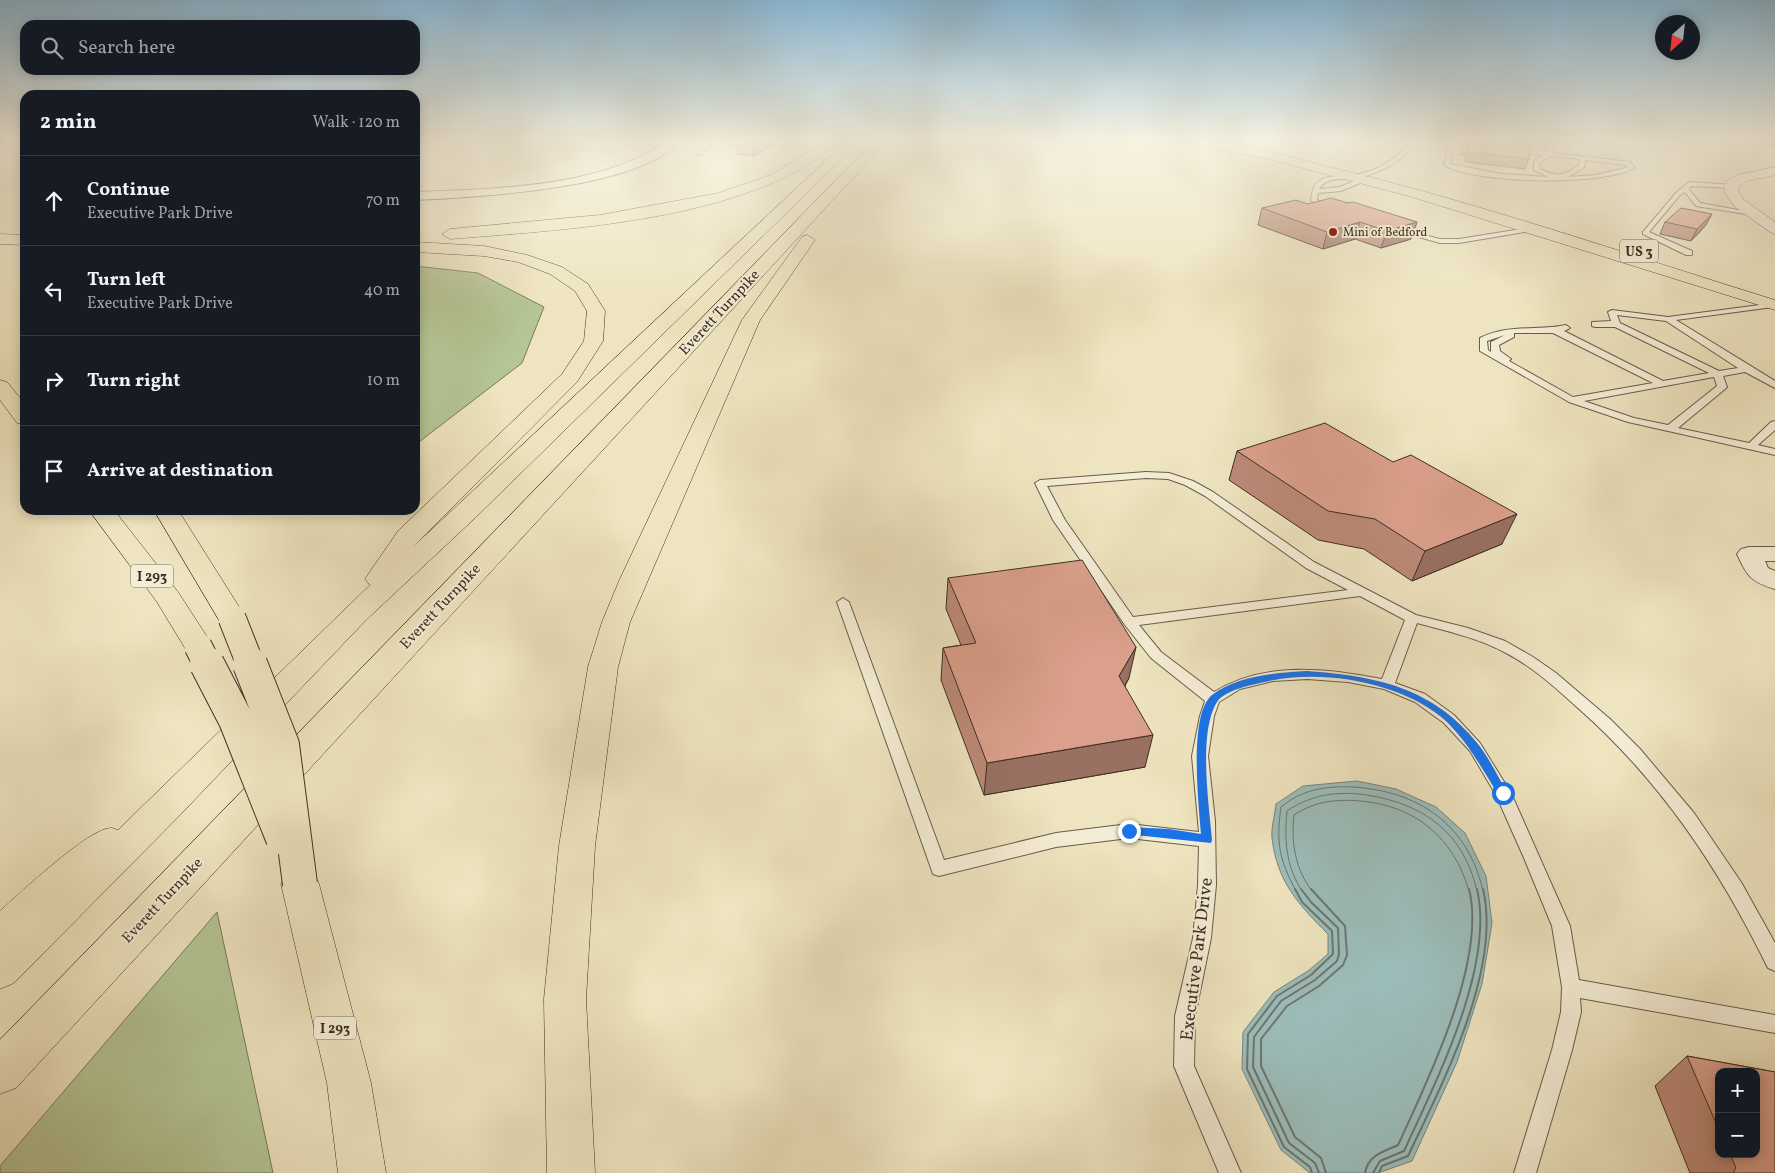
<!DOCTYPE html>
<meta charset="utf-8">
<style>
body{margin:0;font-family:Vollkorn,serif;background:#20242c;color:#f1f3f6}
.controls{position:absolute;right:15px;bottom:15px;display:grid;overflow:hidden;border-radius:10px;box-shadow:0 2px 12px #0003}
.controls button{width:45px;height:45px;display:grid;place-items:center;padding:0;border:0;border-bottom:1px solid #363941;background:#171b24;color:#f1f3f6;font:25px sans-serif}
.compass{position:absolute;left:1655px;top:15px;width:45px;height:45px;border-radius:50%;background:#171b24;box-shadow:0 2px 12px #0003;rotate:207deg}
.stop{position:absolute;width:15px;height:15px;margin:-11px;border:4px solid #1a73e8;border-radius:50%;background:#fff}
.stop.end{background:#1a73e8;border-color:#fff;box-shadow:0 1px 5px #0008}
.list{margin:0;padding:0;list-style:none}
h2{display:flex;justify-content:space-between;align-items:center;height:65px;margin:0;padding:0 20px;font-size:21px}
h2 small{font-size:16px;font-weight:400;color:#9ea1a6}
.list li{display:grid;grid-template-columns:32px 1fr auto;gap:15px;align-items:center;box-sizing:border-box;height:90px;padding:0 20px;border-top:1px solid #363941}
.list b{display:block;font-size:19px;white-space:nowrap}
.list p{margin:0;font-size:16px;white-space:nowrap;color:#9ea1a6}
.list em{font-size:16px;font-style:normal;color:#9ea1a6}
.icon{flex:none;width:28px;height:28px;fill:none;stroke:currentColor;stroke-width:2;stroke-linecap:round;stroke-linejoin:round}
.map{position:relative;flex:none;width:1775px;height:1173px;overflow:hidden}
.search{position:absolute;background:#171b24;box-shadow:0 2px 12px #0003;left:20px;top:20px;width:400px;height:55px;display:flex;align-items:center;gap:12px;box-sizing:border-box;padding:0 18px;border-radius:15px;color:#9ea1a6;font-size:19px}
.panel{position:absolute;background:#171b24;box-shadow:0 2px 12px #0003;left:20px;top:90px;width:400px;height:425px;border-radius:15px}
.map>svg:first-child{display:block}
.green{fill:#b5c594;stroke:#787a5c}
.water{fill:#9cbdba;stroke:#76857e}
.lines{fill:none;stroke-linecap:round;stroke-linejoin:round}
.shore-far1{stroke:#6c7670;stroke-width:1}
.shore{stroke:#6c7670;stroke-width:2}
.lane-casing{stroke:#685d4c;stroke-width:2}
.street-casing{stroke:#685d4c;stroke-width:2}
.secondary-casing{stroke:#3c3025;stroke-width:1}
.primary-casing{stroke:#3c3025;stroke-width:1}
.highway-casing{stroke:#3c3025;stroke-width:1}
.lane{fill:#f4edd5;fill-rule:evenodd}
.street{fill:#f4edd5;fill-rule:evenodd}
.secondary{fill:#f4edd5;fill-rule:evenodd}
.primary{fill:#eee4bf;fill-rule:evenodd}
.highway{fill:#eee4bf;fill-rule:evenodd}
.highway-bridge-far1-casing{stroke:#3c3025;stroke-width:29;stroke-linecap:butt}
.highway-bridge-casing{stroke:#3c3025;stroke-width:36;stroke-linecap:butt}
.highway-bridge-far1{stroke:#eee4bf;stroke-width:27}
.highway-bridge{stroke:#eee4bf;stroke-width:34}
.wall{fill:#bc8a78;stroke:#3c3025;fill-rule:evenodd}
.shaded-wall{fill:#997062;stroke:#3c3025}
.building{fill:#dba08c;stroke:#3c3025}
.route{fill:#1a73e8}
.poi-dot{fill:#8f2418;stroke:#f4edd5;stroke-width:2}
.labels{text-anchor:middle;stroke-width:4;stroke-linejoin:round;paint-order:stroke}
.far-poi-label{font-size:12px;fill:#3c3025;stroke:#f4edd5;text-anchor:start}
.shield{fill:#f4edd5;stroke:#73695a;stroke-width:1}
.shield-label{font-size:14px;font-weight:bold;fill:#3c3025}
.street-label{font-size:15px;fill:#3c3025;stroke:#f4edd5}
.near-street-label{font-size:18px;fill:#3c3025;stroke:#f4edd5}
</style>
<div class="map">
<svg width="1775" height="1173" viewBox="0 0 1775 1173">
<rect width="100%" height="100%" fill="#eee4bf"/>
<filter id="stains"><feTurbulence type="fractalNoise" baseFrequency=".004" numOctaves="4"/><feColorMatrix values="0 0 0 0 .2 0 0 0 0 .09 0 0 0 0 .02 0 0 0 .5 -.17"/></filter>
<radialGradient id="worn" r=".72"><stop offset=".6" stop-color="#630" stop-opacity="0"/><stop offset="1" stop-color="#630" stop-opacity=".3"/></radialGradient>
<!-- green -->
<path class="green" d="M 415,266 L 478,273 L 544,307 L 522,363 L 415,445 Z
M 217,912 L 273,1173 L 0,1173 L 0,1166 Z"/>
<!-- water -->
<path class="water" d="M 1357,781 L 1396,789 L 1436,807 L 1465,833 L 1486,876 L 1492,923 L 1482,984 L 1457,1062 L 1412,1161 L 1378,1173 L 1310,1173 L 1281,1150 L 1242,1069 L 1243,1032 L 1274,992 L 1308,971 L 1328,954 L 1328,934 C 1299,905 1277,882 1272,838 C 1271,828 1275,814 1276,804 L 1303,786 Z"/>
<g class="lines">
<!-- shore-far1 -->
<path class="shore-far1" d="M 1296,891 C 1279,859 1276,843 1281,807 C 1303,789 1325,786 1353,787 C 1418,791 1468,824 1483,891
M 1302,891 C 1286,867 1284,839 1287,811 C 1312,794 1338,791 1367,795 C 1424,804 1464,833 1477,891
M 1312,891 C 1295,869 1291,842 1294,815 C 1315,801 1336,799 1361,801 C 1416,806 1454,838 1469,891"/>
<!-- shore -->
<path class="shore" d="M 1295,889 L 1302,902 L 1332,931 L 1333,954 L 1311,975 L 1277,996 L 1248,1034 L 1247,1069 L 1284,1147 L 1310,1167 L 1312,1173
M 1301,889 L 1311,902 L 1338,928 L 1339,954 L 1337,961 L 1315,980 L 1281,1001 L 1254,1037 L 1253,1067 L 1289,1143 L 1315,1163 L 1319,1173
M 1311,889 L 1345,926 L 1347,955 L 1343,965 L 1319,986 L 1287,1006 L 1261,1039 L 1261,1066 L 1295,1137 L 1321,1158 L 1326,1173
M 1365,1173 C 1368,1155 1383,1152 1398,1145 C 1428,1080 1487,960 1469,889
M 1373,1173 L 1380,1161 L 1404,1151 C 1436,1081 1495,967 1477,889
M 1379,1173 L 1382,1166 L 1408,1156 C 1442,1084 1502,970 1483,889"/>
<defs>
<path id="lane" d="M 702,141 L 708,141 L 710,145 L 701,155 L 697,155 L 704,145 Z
M 1409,141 L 1415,141 C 1404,161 1380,173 1358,178 L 1360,183 L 1341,191 L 1318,193 L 1317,200 L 1333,207 L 1333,209 L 1329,209 L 1311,201 C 1313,171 1332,178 1354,175 C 1374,172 1400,159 1409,141 ZM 1353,179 L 1354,181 L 1340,187 L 1319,189 C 1326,177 1341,179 1353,179 Z
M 1549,142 L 1552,144 L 1554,153 L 1630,162 L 1635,168 C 1603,186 1475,184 1444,165 L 1449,145 L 1478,144 L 1480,147 L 1453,148 L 1450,164 L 1502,174 L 1548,177 L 1534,170 L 1534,161 L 1544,155 L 1510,150 L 1513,148 L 1548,152 L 1546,144 ZM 1551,156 L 1579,159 L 1579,165 C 1564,176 1556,177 1540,169 L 1539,163 ZM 1585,160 L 1624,165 L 1629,167 L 1596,175 L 1568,177 L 1584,167 Z
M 1689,182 L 1733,185 L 1731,188 L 1691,186 L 1689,189 L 1700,203 L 1755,213 L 1752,215 L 1696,206 L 1685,192 L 1680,195 L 1649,232 L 1692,251 L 1692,255 L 1686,255 L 1643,234 L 1643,232 L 1676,193 Z
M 1534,227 L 1536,228 L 1536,230 L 1459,243 L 1440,243 L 1394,230 L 1397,228 L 1440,239 L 1459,239 Z
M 1775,303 L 1775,307 L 1773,307 L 1676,320 L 1775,381 L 1775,388 L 1745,372 L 1723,376 L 1727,387 L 1725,389 L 1678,428 L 1749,443 L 1771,422 L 1775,421 L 1775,430 L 1758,445 L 1775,449 L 1775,455 L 1628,422 L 1569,402 L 1480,351 L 1480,338 C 1508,324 1537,331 1566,325 L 1570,328 L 1564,331 L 1663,381 L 1709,373 L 1615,327 L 1595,327 L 1592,326 L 1592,322 L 1611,321 L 1608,312 L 1612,310 L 1668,317 ZM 1617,315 L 1666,321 L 1738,368 L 1719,371 L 1620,323 ZM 1514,333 L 1553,333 L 1653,383 L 1573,397 L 1509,361 L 1511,359 L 1500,351 L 1499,345 L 1514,337 ZM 1505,335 L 1491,342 L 1491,352 L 1488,350 L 1487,341 ZM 1714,377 L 1717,386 L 1668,425 L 1634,418 L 1584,401 Z
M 1146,472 L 1169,473 L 1193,481 L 1213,492 L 1314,562 L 1416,615 L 1468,628 L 1505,641 L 1533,657 L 1556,673 L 1610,719 L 1640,749 L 1694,813 L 1741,882 L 1775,943 L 1775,971 L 1768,968 C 1720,870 1661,781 1578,708 C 1556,688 1533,667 1506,653 C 1478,638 1447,631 1417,623 L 1395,683 L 1425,694 L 1454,715 L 1480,743 L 1511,793 L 1570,926 L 1579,980 L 1775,1015 L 1775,1033 L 1580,998 L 1581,1012 L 1572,1050 L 1536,1173 L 1514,1173 L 1552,1050 L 1561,1012 L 1562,987 L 1552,926 L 1524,858 L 1496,795 L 1470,751 L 1444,723 L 1415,702 L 1384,689 L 1348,682 L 1307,679 L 1273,681 L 1240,689 L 1219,702 L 1214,716 L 1208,756 L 1215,821 L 1216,885 L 1211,938 L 1195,1016 L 1194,1066 L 1241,1173 L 1219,1173 L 1174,1066 L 1175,1016 L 1193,938 L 1198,885 L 1199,846 L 1129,838 L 1056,847 L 939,876 L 933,874 L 837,602 L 843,598 L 849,602 L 944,860 L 1056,833 L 1129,824 L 1199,832 L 1192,756 L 1200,716 L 1205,701 L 1151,658 L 1125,625 L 1053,520 L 1035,483 L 1040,480 ZM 1146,478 L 1168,479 L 1185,485 L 1205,496 L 1306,568 L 1348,590 L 1133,617 L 1065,520 L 1047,486 ZM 1360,596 L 1405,620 L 1382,679 C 1326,668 1265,661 1214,692 L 1161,652 L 1139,625 Z"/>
<path id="street" d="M 667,141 L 679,141 C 640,189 476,197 415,200 L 415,192 C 494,189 601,188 667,141 Z
M 1749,547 L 1775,547 L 1775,561 L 1765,561 L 1768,568 L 1775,571 L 1775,589 C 1751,582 1747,576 1737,554 L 1741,549 Z"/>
<path id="secondary" d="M 1775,167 L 1775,175 L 1747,181 L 1739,186 L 1738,191 L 1744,200 L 1775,222 L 1775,234 L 1770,232 L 1734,206 L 1724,191 L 1727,181 L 1738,175 Z"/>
<path id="primary" d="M 1188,141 C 1233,138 1282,155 1325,166 C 1477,202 1626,254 1775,300 L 1775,310 L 1409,196 L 1268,159 L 1190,144 Z"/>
<path id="highway" d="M 826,141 L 840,141 C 834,148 824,154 816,159 C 724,222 559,230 450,239 L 442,234 L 450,229 L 600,215 L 719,193 L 773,174 Z
M 847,141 L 860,141 L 475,518 L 366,620 L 182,813 L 14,983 L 0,989 L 0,911 C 19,894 89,828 111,828 C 114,828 116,830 118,830 L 370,585 L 365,579 L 398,531 L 562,374 L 584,341 L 587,311 L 575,291 L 550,274 L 518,262 L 484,256 L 415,252 L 415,242 L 484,246 L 527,255 L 562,267 L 588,284 L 605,311 L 603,341 L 577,382 L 413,547 Z
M 874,141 L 887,141 L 16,1088 L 0,1094 L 0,1040 Z
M 0,234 L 25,235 L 25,245 L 0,244 Z
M 807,235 L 815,240 L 760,320 L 630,622 L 618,667 L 595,846 L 586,999 L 595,1173 L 547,1173 L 544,999 L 559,846 L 588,667 L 602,622 L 619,581 L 742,320 L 802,237 Z
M 0,380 L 7,382 L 25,404 L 25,425 L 17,423 L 0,400 Z
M 89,510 L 114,510 L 178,592 L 213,646 L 208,653 L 198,656 L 188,653 L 157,602 Z
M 154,510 L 178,510 L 246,618 L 242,625 L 232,627 L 222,625 Z
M 300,868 L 313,872 L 319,884 L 371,1083 L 386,1173 L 338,1173 L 327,1083 L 281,884 L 287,872 Z"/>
</defs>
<!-- lane casing -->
<use href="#lane" class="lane-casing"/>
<!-- street casing -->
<use href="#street" class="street-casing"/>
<!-- secondary casing -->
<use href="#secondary" class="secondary-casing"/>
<!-- primary casing -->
<use href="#primary" class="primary-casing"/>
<!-- highway casing -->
<use href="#highway" class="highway-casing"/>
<!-- lane -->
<use href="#lane" class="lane"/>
<!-- street -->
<use href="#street" class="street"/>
<!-- secondary -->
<use href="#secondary" class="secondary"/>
<!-- primary -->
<use href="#primary" class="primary"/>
<!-- highway -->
<use href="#highway" class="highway"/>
<defs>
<path id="highway-bridge-far1" d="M 232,618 L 251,666
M 198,646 L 208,666"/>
<path id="highway-bridge" d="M 207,664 L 236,720 L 283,838
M 250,664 L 282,745 L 300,884"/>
</defs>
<!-- highway-bridge-far1 casing -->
<use href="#highway-bridge-far1" class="highway-bridge-far1-casing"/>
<!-- highway-bridge casing -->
<use href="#highway-bridge" class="highway-bridge-casing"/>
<!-- highway-bridge-far1 -->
<use href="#highway-bridge-far1" class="highway-bridge-far1"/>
<!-- highway-bridge -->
<use href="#highway-bridge" class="highway-bridge"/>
</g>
<!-- wall -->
<path class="wall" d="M 728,141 L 772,141 L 772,145 L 754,156 L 737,154 L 736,147 L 728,146 Z
M 1464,141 L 1529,159 L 1525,169 L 1465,162 L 1466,155 L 1460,155 Z
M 1764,141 L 1775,141 L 1775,146 L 1762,144 Z
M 1348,203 L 1417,222 L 1411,239 L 1381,248 L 1355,239 L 1323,249 L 1258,225 L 1262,208 L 1308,204 Z
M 1665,222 L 1706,225 L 1691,241 L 1660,234 Z
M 1237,451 L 1502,544 L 1412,581 L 1364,549 L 1318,540 L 1229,480 Z
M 948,578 L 1129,678 L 1125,686 L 1145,767 L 984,795 L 941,680 L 943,648 L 961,645 L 946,609 Z
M 1687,1056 L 1775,1072 L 1775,1173 L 1690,1173 L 1655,1086 ZM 1719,1072 L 1756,1072 L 1756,1154 L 1719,1154 Z"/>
<!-- shaded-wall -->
<path class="shaded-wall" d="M 762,141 L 772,141 L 772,145 L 754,156 L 753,146 Z
M 1712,214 L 1706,225 L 1691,241 L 1697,229 Z
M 1360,222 L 1355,239 L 1323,249 L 1327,232 Z
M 1417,222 L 1411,239 L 1381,248 L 1387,231 Z
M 1517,514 L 1502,544 L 1412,581 L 1425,551 Z
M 1136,647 L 1129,678 L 1112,708 L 1119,676 Z
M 1153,735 L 1145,767 L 984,795 L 987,763 Z"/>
<!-- building -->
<path class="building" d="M 735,141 L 762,141 L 753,146 L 736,144 L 740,142 Z
M 1465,141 L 1529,148 L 1529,159 L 1468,152 L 1469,146 L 1464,145 Z
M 1331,198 L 1348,203 L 1353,202 L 1417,222 L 1387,231 L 1360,222 L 1327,232 L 1262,208 L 1296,200 L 1308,204 Z
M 1681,208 L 1712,214 L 1697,229 L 1665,222 Z
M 1325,423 L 1393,462 L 1411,455 L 1517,514 L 1425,551 L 1375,519 L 1328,511 L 1237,451 Z
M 1082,560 L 1136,647 L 1119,676 L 1153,735 L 987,763 L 943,648 L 976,643 L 948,578 Z
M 1687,1056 L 1775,1072 L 1775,1173 L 1733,1173 L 1736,1168 L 1730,1154 L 1756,1154 L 1756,1072 L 1719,1072 L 1719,1130 Z"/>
<!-- sky -->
<linearGradient id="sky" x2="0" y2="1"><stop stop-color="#89b8d6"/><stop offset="0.46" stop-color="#f7f3e2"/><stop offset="1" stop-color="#f7f3e2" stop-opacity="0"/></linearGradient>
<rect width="1775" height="305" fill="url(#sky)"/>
<!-- route -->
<path class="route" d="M 1307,671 C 1375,676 1433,687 1478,744 C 1489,758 1497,775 1506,790 L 1506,796 L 1499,796 C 1483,770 1469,744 1447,722 C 1404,682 1320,668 1265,682 C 1251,685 1225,690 1217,702 C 1198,732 1209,805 1212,840 L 1211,843 L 1126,834 L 1126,828 L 1129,827 L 1169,829 L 1201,834 C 1199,806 1188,714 1212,695 C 1238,675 1275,673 1307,671 Z"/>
<!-- markers -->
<circle class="poi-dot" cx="1333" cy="232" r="5"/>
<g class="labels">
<!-- far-poi labels -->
<g class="far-poi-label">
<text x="1343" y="236">Mini of Bedford</text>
</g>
<!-- shield labels -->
<g class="shield">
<rect x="1620" y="239.5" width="38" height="23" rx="4"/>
<rect x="131" y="564.5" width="42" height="23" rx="4"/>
<rect x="314" y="1016.5" width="42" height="23" rx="4"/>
</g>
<g class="shield-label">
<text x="1639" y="256">US 3</text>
<text x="152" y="581">I 293</text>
<text x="335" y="1033">I 293</text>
</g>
<!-- street labels -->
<g class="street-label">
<text transform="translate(719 312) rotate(-47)" y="5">Everett Turnpike</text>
<text transform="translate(440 606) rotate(-47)" y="5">Everett Turnpike</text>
<text transform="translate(162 900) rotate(-47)" y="5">Everett Turnpike</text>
</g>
<!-- near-street labels -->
<g class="near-street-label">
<text transform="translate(1196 959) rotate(-83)" y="6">Executive Park Drive</text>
</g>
</g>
<rect width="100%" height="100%" filter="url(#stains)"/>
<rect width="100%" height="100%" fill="url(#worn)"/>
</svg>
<div class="controls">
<button>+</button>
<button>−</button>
</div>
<svg class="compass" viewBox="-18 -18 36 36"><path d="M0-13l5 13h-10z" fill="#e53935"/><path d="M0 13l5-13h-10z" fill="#9ea1a6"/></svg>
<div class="stop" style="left:1503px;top:793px"></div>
<div class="stop end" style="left:1129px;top:831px"></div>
<div class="search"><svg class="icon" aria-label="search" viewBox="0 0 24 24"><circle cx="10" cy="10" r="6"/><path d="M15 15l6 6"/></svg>Search here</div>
<section class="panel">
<h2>2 min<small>Walk · 120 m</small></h2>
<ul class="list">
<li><svg class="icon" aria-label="ahead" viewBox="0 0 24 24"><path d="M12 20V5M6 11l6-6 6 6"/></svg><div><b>Continue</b><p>Executive Park Drive</p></div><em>70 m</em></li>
<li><svg class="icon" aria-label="left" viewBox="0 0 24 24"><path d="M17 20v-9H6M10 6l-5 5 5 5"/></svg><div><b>Turn left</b><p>Executive Park Drive</p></div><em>40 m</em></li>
<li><svg class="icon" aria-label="right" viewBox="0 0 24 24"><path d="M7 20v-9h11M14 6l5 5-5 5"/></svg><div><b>Turn right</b></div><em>10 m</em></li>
<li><svg class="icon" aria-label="arrive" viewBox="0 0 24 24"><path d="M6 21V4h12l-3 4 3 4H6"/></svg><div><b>Arrive at destination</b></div></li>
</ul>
</section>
</div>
